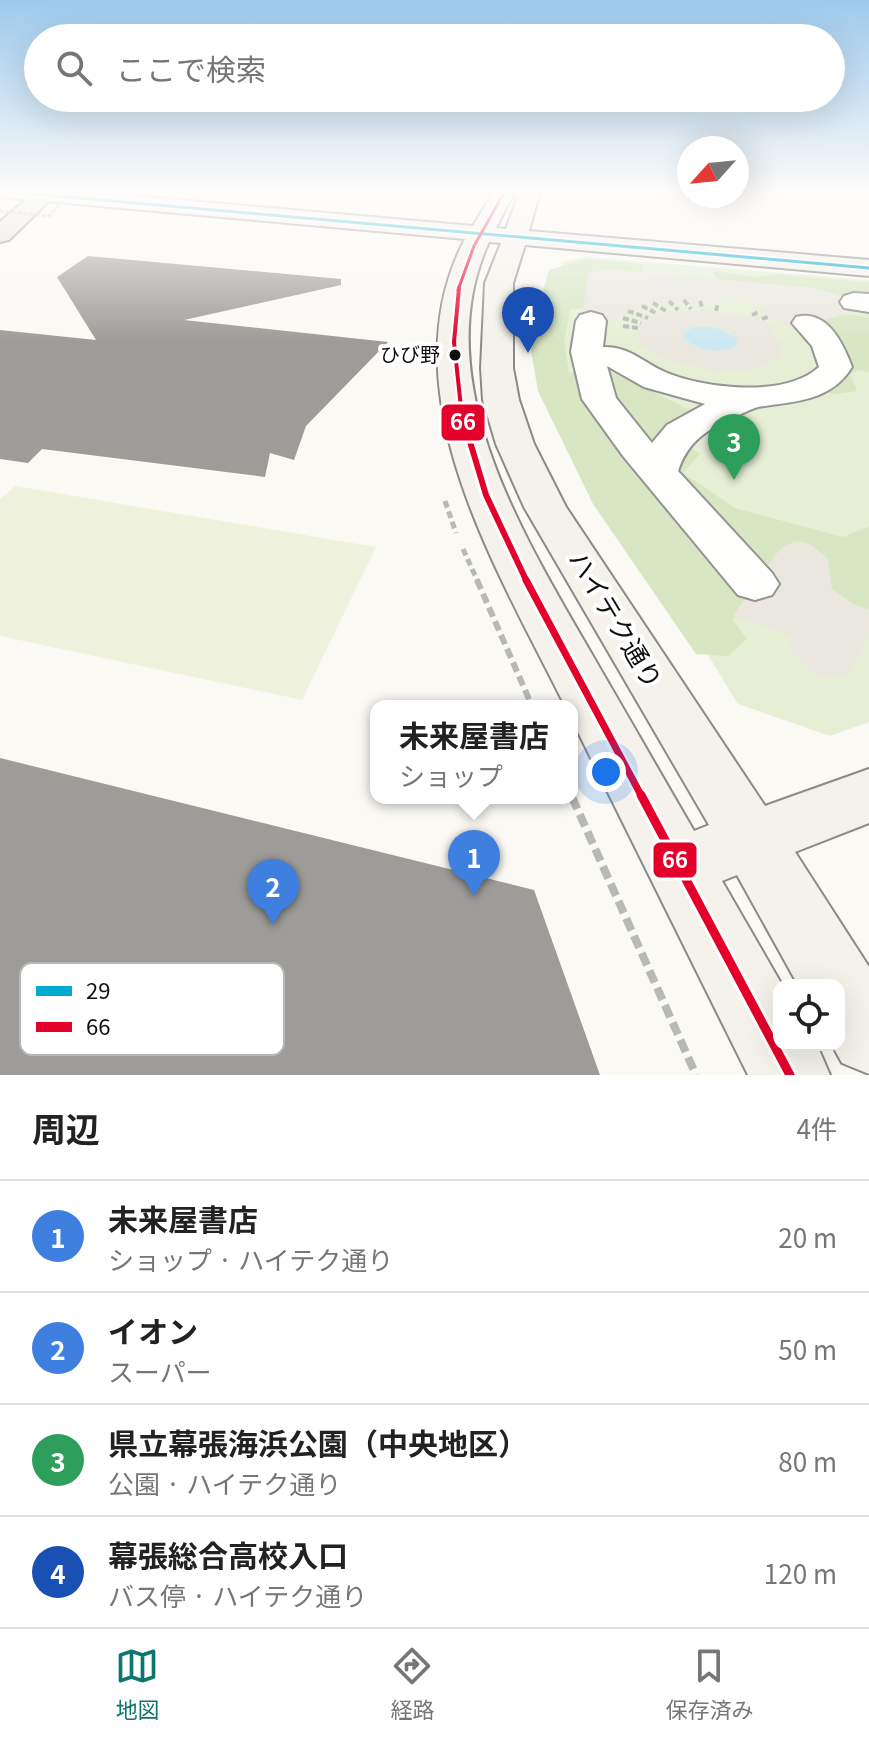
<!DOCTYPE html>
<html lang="ja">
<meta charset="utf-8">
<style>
body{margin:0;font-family:Georgia,"Noto Sans JP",serif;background:#f6f6f6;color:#222}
.controls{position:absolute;right:24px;bottom:24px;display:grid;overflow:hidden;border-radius:16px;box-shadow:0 8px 32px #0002}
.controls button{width:72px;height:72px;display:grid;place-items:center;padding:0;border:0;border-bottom:2px solid #e0e0e0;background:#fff;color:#222;font:40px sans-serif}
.compass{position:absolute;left:677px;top:136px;width:72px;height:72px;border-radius:50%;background:#fff;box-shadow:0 8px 32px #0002;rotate:243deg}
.you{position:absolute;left:606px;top:772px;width:28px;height:28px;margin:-20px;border:6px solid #fff;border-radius:50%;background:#1a73e8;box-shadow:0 0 0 12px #1a73e833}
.badge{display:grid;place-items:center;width:52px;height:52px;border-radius:50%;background:#0f766e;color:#fff;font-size:26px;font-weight:700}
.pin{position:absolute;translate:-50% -66px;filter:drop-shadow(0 2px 4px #0008)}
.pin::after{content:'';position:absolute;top:42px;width:28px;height:24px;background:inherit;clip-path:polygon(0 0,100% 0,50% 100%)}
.popup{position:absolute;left:370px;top:700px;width:208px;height:104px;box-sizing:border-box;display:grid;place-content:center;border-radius:16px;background:#fff;filter:drop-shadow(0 2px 6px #0005);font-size:26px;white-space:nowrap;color:#767676}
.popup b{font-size:30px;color:#222}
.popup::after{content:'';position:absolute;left:50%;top:100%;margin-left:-16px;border:16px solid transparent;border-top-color:#fff}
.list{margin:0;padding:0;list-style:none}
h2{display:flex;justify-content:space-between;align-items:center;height:104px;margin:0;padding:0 32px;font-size:34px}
h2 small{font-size:26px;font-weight:400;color:#767676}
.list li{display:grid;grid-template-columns:52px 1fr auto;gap:24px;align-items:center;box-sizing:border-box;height:112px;padding:0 32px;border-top:2px solid #e0e0e0}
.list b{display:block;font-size:30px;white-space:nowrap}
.list p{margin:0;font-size:26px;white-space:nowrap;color:#767676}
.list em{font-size:26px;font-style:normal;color:#767676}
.icon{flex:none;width:44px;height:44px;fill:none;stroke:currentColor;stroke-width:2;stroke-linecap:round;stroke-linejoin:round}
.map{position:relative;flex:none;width:869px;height:1075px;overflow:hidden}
.search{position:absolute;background:#fff;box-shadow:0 8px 32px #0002;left:24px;right:24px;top:24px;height:88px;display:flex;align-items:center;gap:20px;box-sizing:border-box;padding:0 28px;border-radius:44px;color:#767676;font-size:30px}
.sheet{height:552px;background:#fff}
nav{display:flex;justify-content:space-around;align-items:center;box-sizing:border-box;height:112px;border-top:2px solid #e0e0e0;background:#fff;font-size:22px;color:#767676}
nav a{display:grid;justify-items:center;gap:4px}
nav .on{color:#0f766e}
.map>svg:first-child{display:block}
.green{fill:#e6efd5}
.forest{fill:#d8e6c4}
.pitch{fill:#eff3de}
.plaza{fill:#eae7df;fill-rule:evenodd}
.water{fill:#cce9f3}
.building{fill:#9e9c99}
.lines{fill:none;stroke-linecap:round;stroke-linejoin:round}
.street-casing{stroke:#949492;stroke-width:4}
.secondary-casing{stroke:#8b8a88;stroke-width:4}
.highway-casing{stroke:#82817f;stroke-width:4}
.path-far3{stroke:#b8b8b7;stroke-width:4;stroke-dasharray:6 3;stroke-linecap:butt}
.path-far2{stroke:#b8b8b7;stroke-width:5;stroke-dasharray:7 4;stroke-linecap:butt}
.path-far1{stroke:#b8b8b7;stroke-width:6;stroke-dasharray:10 5;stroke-linecap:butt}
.path{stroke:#b8b8b7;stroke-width:8;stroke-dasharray:13 6;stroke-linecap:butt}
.street{fill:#fefefd;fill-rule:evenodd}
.secondary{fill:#f4f2eb;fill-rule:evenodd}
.highway{fill:#e8ded7;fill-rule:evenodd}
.path-bridge{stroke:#b8b8b7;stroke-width:3;stroke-dasharray:4 2;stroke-linecap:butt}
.bus-1-casing{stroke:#fff;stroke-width:6}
.bus-2-far4-casing{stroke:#fff;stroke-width:6}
.bus-2-far3-casing{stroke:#fff;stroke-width:8}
.bus-2-far2-casing{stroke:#fff;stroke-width:12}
.bus-2-far1-casing{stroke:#fff;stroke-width:13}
.bus-2-casing{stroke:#fff;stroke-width:15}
.bus-1{stroke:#00a9ce;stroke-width:3}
.bus-2-far4{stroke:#e4002b;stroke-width:3}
.bus-2-far3{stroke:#e4002b;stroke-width:4}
.bus-2-far2{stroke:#e4002b;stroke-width:6}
.bus-2-far1{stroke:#e4002b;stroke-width:7}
.bus-2{stroke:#e4002b;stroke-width:9}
.bus-dot{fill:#0e0e0e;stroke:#fff;stroke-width:3}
.labels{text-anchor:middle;stroke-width:8;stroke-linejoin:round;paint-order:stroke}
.far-bus-label{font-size:20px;fill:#0e0e0e;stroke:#fff;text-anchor:end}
.street-label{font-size:26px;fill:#0e0e0e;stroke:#fff}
.key{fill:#fff;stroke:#b7b7b7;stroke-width:2}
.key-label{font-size:22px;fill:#0e0e0e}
.line-badge{stroke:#fff;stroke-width:3}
.badge-label{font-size:22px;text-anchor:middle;font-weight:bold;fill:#fff}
</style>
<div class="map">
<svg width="869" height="1075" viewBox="0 0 869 1075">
<rect width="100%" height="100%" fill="#faf9f4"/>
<!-- green -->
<path class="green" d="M 587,257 L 869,280 L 869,722 L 830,736 L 738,704 L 576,441 L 556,278 L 564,261 Z"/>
<!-- forest -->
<path class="forest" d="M 586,259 L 643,264 L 642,277 L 598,308 L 571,309 L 564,341 L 569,373 L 597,365 L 693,411 L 662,428 L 700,454 L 683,473 L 735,508 L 843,537 L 869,526 L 869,634 L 792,614 L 732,618 L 747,639 L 728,656 L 696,654 L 593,504 L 538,391 L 529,339 L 549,270 Z
M 714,271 L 758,277 L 772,274 L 869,282 L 869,303 L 724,281 L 715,277 Z
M 846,314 L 869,317 L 869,372 L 859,370 L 850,374 L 857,391 L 833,394 L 822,391 L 822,372 L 804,325 Z"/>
<!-- pitch -->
<path class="pitch" d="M 15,486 L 376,547 L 302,700 L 0,636 L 0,499 Z"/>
<!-- plaza -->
<path class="plaza" d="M 606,269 L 813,288 L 852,299 L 860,311 L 788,326 L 759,312 L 768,306 L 723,296 L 718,303 L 684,300 L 653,303 L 628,311 L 611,324 L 581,320 L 589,273 Z
M 703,310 L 747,318 L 752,315 L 779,328 L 770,330 L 783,348 L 780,357 L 755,370 L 710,371 L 658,357 L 642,345 L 637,337 L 638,328 L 648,318 L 666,311 ZM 701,327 L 730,332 L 738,342 L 732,348 L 707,350 L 691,345 L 685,331 Z
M 796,541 L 810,544 L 828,559 L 832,589 L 855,605 L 869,609 L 869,635 L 849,674 L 830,678 L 816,675 L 792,655 L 789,648 L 792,636 L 733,616 L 777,553 L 786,545 Z"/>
<!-- water -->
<path class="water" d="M 709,327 L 723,330 L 737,339 L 737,345 C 721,355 697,351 684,338 L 683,333 L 694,327 Z"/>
<!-- building -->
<path class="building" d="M 88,256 L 341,279 L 341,285 L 184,320 L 388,342 L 306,426 L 294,460 L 270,453 L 265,477 L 42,449 L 28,463 L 0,459 L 0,330 L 96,340 L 57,277 Z
M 0,758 L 534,890 L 600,1075 L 0,1075 Z"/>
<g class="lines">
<defs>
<path id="street" d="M 854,293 L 869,294 L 869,312 L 844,308 L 840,302 L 844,296 Z
M 591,312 L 602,315 L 606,321 L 603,347 C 629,346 644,363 665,372 C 705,389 786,398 819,367 L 812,346 L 792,323 L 796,317 C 827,309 843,343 852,367 C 830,402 795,401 758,407 C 750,409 742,414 735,417 C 706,430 688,441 678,471 L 772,573 L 779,584 L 772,595 L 755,600 L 738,595 L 623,456 L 582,399 L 571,352 L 576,321 L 580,315 ZM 607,366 L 644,387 L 705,404 L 667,425 L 652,443 L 616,398 Z"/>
<path id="secondary" d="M 0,191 L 78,191 L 473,226 L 494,191 L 515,191 L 496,228 L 506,229 L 520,191 L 540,191 L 529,231 L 869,260 L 869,276 L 525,245 L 513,283 L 513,368 L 519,400 L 534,444 L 566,507 L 765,806 L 869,769 L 869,823 L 795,852 L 869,967 L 869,1074 L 842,1063 L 832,1045 L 839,1045 L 839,985 L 798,985 L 737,875 L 722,881 L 782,985 L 779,985 L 779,1045 L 817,1045 L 830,1075 L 748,1075 L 572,720 L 572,706 L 565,706 C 498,571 385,390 465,239 L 0,197 ZM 489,242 L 501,243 L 485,283 L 481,368 L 483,400 L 496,444 L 524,507 L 709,825 L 694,831 C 659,771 625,711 590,651 C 523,535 426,379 489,242 Z"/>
<path id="highway" d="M 36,191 L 59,191 L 9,240 L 0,242 L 0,222 Z"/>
</defs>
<!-- street casing -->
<use href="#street" class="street-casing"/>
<!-- secondary casing -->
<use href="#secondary" class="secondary-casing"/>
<!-- highway casing -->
<use href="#highway" class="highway-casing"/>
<!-- path-far3 -->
<path class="path-far3" d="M 684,300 L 691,309
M 669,301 L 678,310
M 700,301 L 703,310
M 653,303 L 666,311
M 642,306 L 658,314
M 628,311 L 648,318
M 716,311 L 718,303
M 752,315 L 759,312
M 623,318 L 641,323
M 762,319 L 770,316
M 623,326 L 638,328"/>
<!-- path-far2 -->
<path class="path-far2" d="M 445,501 L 456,533
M 463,549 L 478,582"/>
<!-- path-far1 -->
<path class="path-far1" d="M 477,580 L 532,706"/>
<!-- path -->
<path class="path" d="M 572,797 L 696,1075"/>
<!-- street -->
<use href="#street" class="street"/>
<!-- secondary -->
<use href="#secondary" class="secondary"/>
<!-- highway -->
<use href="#highway" class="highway"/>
<!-- path-bridge -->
<path class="path-bridge" d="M 0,211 L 49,216 L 72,191"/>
<defs>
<path id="bus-1" d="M 0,191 L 869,268"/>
<path id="bus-2-far4" d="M 458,290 L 474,246 L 505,191"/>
<path id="bus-2-far3" d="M 459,288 L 454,342 L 462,417"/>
<path id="bus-2-far2" d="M 462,415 L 486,495 L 527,582"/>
<path id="bus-2-far1" d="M 526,580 L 642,797"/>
<path id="bus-2" d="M 641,795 L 790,1075"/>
</defs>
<!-- bus-1 casing -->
<use href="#bus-1" class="bus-1-casing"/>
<!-- bus-2-far4 casing -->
<use href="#bus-2-far4" class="bus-2-far4-casing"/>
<!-- bus-2-far3 casing -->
<use href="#bus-2-far3" class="bus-2-far3-casing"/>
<!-- bus-2-far2 casing -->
<use href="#bus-2-far2" class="bus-2-far2-casing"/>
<!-- bus-2-far1 casing -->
<use href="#bus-2-far1" class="bus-2-far1-casing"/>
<!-- bus-2 casing -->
<use href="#bus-2" class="bus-2-casing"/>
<!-- bus-1 -->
<use href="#bus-1" class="bus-1"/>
<!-- bus-2-far4 -->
<use href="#bus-2-far4" class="bus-2-far4"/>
<!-- bus-2-far3 -->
<use href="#bus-2-far3" class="bus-2-far3"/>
<!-- bus-2-far2 -->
<use href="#bus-2-far2" class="bus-2-far2"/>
<!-- bus-2-far1 -->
<use href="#bus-2-far1" class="bus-2-far1"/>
<!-- bus-2 -->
<use href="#bus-2" class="bus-2"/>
</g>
<!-- sky -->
<linearGradient id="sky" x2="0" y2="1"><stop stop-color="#9dc9ec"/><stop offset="0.56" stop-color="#fdfcfa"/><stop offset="1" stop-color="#fdfcfa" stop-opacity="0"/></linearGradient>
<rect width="869" height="342" fill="url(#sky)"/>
<!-- markers -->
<circle class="bus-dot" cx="455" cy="355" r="7"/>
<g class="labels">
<!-- far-bus labels -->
<g class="far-bus-label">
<text x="440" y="362">ひび野</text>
</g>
<!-- street labels -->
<g class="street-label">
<text transform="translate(615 620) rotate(59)" y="9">ハイテク通り</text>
</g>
</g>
<!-- legend -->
<rect x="20" y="963" width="264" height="92" rx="12" class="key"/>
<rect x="36" y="986" width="36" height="10" fill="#00a9ce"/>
<rect x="36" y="1022" width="36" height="10" fill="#e4002b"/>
<g class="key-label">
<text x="86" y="999">29</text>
<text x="86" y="1035">66</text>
</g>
<g class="line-badge">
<rect x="440" y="403" width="46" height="39" rx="8" fill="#e4002b"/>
<rect x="652" y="841" width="46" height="38" rx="8" fill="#e4002b"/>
</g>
<g class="badge-label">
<text x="463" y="430">66</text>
<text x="675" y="868">66</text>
</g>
</svg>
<div class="controls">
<button><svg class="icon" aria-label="locate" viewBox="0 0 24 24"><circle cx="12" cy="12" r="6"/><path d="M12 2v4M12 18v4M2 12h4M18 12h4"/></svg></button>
</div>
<svg class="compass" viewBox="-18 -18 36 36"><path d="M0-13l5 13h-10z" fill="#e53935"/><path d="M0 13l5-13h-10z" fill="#767676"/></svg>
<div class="you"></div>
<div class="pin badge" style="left:474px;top:896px;background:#3f7fe0">1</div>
<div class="popup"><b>未来屋書店</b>ショップ</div>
<div class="pin badge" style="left:273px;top:925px;background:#3f7fe0">2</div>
<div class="pin badge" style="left:734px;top:480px;background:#2e9e5b">3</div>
<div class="pin badge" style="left:528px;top:353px;background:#1a4fb4">4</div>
<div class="search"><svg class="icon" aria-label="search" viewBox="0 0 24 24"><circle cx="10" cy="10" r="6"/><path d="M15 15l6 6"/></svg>ここで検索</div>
</div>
<section class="sheet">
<h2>周辺<small>4件</small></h2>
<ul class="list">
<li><span class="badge" style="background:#3f7fe0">1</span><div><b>未来屋書店</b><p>ショップ · ハイテク通り</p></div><em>20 m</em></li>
<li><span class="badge" style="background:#3f7fe0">2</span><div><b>イオン</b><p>スーパー</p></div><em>50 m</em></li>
<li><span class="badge" style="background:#2e9e5b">3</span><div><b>県立幕張海浜公園（中央地区）</b><p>公園 · ハイテク通り</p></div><em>80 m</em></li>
<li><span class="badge" style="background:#1a4fb4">4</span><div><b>幕張総合高校入口</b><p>バス停 · ハイテク通り</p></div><em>120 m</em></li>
</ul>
</section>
<nav>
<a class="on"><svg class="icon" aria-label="map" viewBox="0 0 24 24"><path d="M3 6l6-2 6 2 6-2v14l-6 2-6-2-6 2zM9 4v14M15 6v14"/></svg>地図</a>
<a><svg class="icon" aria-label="directions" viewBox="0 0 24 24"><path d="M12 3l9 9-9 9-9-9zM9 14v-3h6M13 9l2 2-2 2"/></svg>経路</a>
<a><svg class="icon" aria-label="saved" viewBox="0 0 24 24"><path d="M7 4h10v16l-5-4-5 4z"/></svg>保存済み</a>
</nav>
